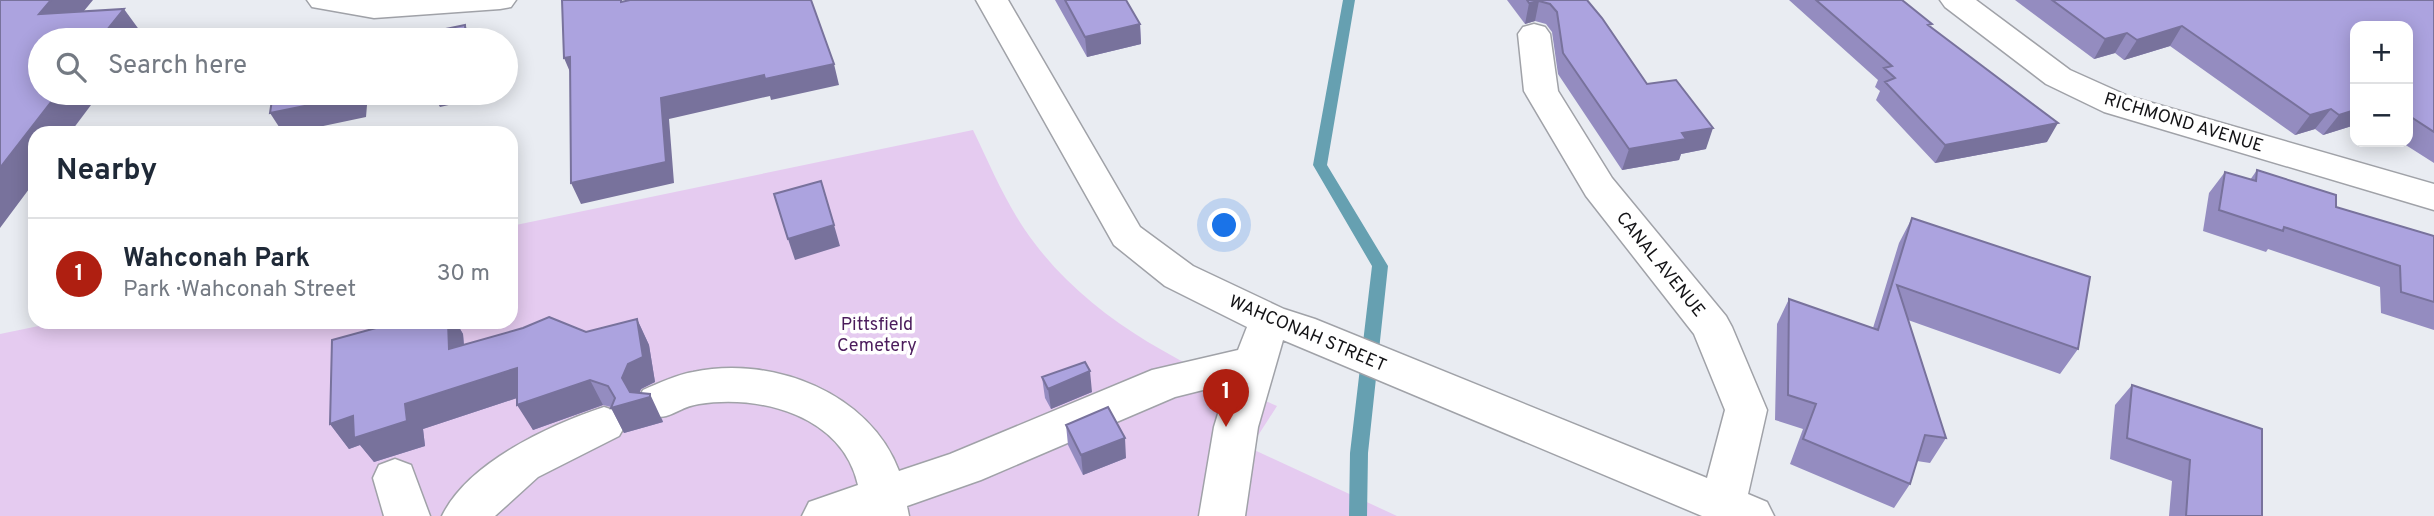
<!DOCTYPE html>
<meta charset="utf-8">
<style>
body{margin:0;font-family:Overpass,sans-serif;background:#f6f6f7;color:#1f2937}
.controls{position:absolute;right:21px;top:21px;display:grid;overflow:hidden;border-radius:14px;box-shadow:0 4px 18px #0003}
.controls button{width:63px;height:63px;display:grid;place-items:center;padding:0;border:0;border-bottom:2px solid #e0e1e3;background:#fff;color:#1f2937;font:35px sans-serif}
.you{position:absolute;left:1225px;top:226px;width:24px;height:24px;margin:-18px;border:5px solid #fff;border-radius:50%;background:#1a73e8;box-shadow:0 0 0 10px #1a73e833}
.badge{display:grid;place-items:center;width:46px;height:46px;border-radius:50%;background:#af1f11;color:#fff;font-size:23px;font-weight:700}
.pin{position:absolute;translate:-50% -58px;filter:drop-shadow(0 2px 4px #0008)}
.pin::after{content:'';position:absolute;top:37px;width:24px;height:21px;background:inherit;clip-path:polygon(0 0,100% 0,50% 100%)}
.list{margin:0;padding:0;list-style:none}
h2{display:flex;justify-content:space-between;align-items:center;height:91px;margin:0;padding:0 28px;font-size:30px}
h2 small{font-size:23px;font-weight:400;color:#747a83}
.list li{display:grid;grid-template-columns:46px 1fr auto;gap:21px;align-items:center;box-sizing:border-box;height:112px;padding:0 28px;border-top:2px solid #e0e1e3}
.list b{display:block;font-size:26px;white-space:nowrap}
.list p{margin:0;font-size:23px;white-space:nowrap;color:#747a83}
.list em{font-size:23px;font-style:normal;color:#747a83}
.icon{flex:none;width:38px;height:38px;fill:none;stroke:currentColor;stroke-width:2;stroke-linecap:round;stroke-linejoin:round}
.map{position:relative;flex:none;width:2434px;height:516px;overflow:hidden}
.search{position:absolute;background:#fff;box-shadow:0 4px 18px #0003;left:28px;top:28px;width:490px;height:77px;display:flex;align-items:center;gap:18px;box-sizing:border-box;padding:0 24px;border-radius:38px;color:#747a83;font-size:26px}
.panel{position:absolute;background:#fff;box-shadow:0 4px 18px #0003;left:28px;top:126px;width:490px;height:203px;border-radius:21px}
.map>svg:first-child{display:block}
.green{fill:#e5cbf0}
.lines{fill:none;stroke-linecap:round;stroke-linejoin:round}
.stream{fill:#66a0b1;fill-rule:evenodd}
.minor-casing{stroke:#a0a2a8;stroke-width:3}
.minor{fill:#fff;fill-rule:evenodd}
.wall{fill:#948cc0}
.shaded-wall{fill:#78729c}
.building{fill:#aca3df;stroke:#78729c;stroke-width:2}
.labels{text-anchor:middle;stroke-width:7;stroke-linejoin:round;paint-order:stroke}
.street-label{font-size:18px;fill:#131316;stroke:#fff}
.park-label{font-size:18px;fill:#4b1c5c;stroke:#fff}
</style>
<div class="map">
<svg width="2434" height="516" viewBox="0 0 2434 516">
<rect width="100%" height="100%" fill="#e9ecf2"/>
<!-- green -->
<path class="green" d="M 973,130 C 989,163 1004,199 1025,230 C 1086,319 1181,364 1277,406 L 1250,448 L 1397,516 L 0,516 L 0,334 L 58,322 L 511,322 L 511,226 Z"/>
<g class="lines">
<!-- stream -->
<path class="stream" d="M 1343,0 L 1355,0 L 1327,165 L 1388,266 L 1368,453 L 1367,516 L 1349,516 L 1350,453 L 1372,266 L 1313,165 Z"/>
<defs>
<path id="minor" d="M 307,0 L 516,0 L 511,7 L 500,9 L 374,18 L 312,7 Z
M 976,0 L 1008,0 L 1140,227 L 1193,266 L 1284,309 L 1315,319 L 1707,478 L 1725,410 L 1694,334 L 1586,196 L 1524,91 L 1518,34 L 1523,27 L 1534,24 L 1545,27 L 1550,34 L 1558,91 L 1612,178 L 1726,316 L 1732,327 L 1767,410 L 1748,494 L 1767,502 L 1774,516 L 1702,516 L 1283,340 L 1258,427 L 1245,516 L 1199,516 L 1214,427 L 1227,384 L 1175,397 L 981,480 L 907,506 L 909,516 L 802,516 L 809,502 L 858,485 C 843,416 761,394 699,404 C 674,408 671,423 643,414 L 637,402 L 643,390 C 659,383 676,375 693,372 C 772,355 870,393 899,471 L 950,454 L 1152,370 L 1238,350 L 1247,327 L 1165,286 L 1114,245 Z
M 1940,0 L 1976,0 L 2070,70 L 2128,96 L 2434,184 L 2434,210 L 2104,112 L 2046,84 L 1945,7 Z
M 604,407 L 619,412 L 626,424 L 619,436 L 538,477 L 495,516 L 442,516 C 468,462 550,425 604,407 Z
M 395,459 L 411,465 L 430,516 L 384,516 L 373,478 L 379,465 Z"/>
</defs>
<!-- minor casing -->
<use href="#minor" class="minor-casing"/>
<!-- minor -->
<use href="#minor" class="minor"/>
</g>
<!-- wall -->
<path class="wall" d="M 1055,0 L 1126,0 L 1140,24 L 1141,44 L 1087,57 Z
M 1507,0 L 1587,0 L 1647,84 L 1706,149 L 1681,154 L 1679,160 L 1622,170 L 1558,74 L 1552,32 L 1546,24 L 1535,21 L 1525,24 Z
M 1789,0 L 1902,0 L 2047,142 L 1935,163 L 1876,100 L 1880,91 L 1875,87 L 1878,80 Z
M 2015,0 L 2434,0 L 2434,163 L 2401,142 L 2408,142 L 2408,26 L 2355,26 L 2355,125 L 2323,135 L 2315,129 L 2295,135 L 2170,46 L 2124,60 L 2115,53 L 2094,59 Z
M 2257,170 L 2336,207 L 2434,236 L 2434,330 L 2381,313 L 2380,287 L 2268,249 L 2266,252 L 2203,231 L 2209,193 L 2225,172 L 2250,180 Z
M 1912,218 L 2078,349 L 2060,374 L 1908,320 L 1946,438 L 1930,463 L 1917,461 L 1910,484 L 1894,508 L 1790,464 L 1803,429 L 1775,420 L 1777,324 L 1789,299 L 1873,328 L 1899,243 Z
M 637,319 L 649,345 L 655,382 L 641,389 L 639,393 L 662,419 L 663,422 L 624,433 L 611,407 L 603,405 L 533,430 L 517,398 L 423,429 L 425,446 L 374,462 L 360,445 L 349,449 L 330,424 L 398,322 L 456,322 L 463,334 L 464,345 L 586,332 Z
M 1042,377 L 1092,392 L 1051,409 L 1045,398 Z
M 2132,385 L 2262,516 L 2169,516 L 2172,481 L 2110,459 L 2115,405 Z
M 1066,425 L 1126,458 L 1083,475 L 1068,445 Z"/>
<!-- shaded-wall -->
<path class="shaded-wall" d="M 51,0 L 93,0 L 60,40 L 39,14 Z
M 1539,1 L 1535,21 L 1525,24 L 1529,3 Z
M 124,9 L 143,35 L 139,40 L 99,40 Z
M 1140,24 L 1141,44 L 1087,57 L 1085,37 Z
M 465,25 L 472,40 L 466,40 Z
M 2182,26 L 2170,46 L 2124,60 L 2137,40 Z
M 2127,33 L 2115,53 L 2094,59 L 2105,39 Z
M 570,57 L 573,79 L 564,58 Z
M 834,64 L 839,85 L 771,100 L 770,96 L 669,119 L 674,183 L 581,204 L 571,183 L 661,98 L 764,75 Z
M 58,93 L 100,93 L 70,133 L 35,133 L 35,181 L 0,228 L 0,168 Z
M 354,93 L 368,93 L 366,117 L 290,133 L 283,133 L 270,113 Z
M 432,93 L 479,93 L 479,98 L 440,107 Z
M 2331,109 L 2315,129 L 2295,135 L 2310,115 Z
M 2355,110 L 2355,125 L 2323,135 L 2339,115 Z
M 2058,123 L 2047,142 L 1935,163 L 1945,145 Z
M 1713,128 L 1706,149 L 1681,154 L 1679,160 L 1622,170 L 1629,149 L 1682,133 Z
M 834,225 L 840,246 L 795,260 L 788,239 Z
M 637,319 L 649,345 L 655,382 L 641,389 L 636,401 L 650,394 L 663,422 L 624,433 L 611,408 L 634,401 L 622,378 Z
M 448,322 L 456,322 L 463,334 L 466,374 L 449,349 Z
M 517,368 L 532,393 L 423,429 L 425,446 L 374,462 L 360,445 L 349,449 L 330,424 L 353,416 L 405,404 Z
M 1090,371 L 1092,392 L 1051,409 L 1048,389 Z
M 590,380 L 603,405 L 533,430 L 517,405 Z
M 1125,438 L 1126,458 L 1083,475 L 1081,455 Z"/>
<!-- building -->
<path class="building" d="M 0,0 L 51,0 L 39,14 L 124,9 L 99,40 L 40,40 L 40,93 L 58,93 L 0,168 Z
M 562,0 L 621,0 L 621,2 L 630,0 L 811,0 L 834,64 L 765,79 L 764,75 L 661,98 L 666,162 L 571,183 L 570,57 L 564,58 Z
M 1065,0 L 1126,0 L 1140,24 L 1085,37 Z
M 1527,0 L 1587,0 L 1602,18 L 1647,84 L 1676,80 L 1713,128 L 1682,133 L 1686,139 L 1629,149 L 1563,53 L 1557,12 L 1550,4 L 1539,1 L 1529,3 Z
M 1816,0 L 1902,0 L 1932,24 L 1928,25 L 2058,123 L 1945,145 L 1885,82 L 1895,78 L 1884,68 L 1892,66 Z
M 2052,0 L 2434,0 L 2434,132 L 2408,115 L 2408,26 L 2355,26 L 2355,110 L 2339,115 L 2331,109 L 2310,115 L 2182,26 L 2137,40 L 2127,33 L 2105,39 Z
M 465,25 L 466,40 L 426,40 L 426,33 Z
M 273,93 L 354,93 L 354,96 L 270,113 Z
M 2257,170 L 2336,195 L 2336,207 L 2434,236 L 2434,302 L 2401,292 L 2400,266 L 2284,227 L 2283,231 L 2219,210 L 2225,172 L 2256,181 Z
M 821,181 L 834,225 L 788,239 L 774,194 Z
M 1912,218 L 2090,277 L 2078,349 L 1897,285 L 1946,438 L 1925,435 L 1910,484 L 1803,439 L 1816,404 L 1788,395 L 1789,299 L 1878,330 Z
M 549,317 L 586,332 L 637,319 L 643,357 L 628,364 L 622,378 L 630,392 L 650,394 L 650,397 L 611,408 L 615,398 L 608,386 L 590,380 L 517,405 L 517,368 L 405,404 L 407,421 L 354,438 L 353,416 L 330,424 L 332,340 L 398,322 L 448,322 L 449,349 L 523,328 Z
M 1085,362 L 1090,371 L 1048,389 L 1042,377 Z
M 2132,385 L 2262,429 L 2262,516 L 2186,516 L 2190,460 L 2127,438 Z
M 1108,407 L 1125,438 L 1081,455 L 1066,425 Z"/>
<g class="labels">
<!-- street labels -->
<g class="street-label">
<text transform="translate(2184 122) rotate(17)" y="6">RICHMOND AVENUE</text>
<text transform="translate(1661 264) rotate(51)" y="6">CANAL AVENUE</text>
<text transform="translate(1308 333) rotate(23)" y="6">WAHCONAH STREET</text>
</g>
<!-- park labels -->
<g class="park-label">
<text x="877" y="330">Pittsfield<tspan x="877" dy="21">Cemetery</tspan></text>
</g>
</g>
</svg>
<div class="controls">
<button>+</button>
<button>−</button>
</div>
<div class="you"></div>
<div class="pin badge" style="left:1226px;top:427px">1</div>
<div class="search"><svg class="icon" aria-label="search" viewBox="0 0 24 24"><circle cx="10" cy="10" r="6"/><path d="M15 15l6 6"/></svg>Search here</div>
<section class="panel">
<h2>Nearby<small></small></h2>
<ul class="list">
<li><span class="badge">1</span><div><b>Wahconah Park</b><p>Park · Wahconah Street</p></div><em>30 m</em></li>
</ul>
</section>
</div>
